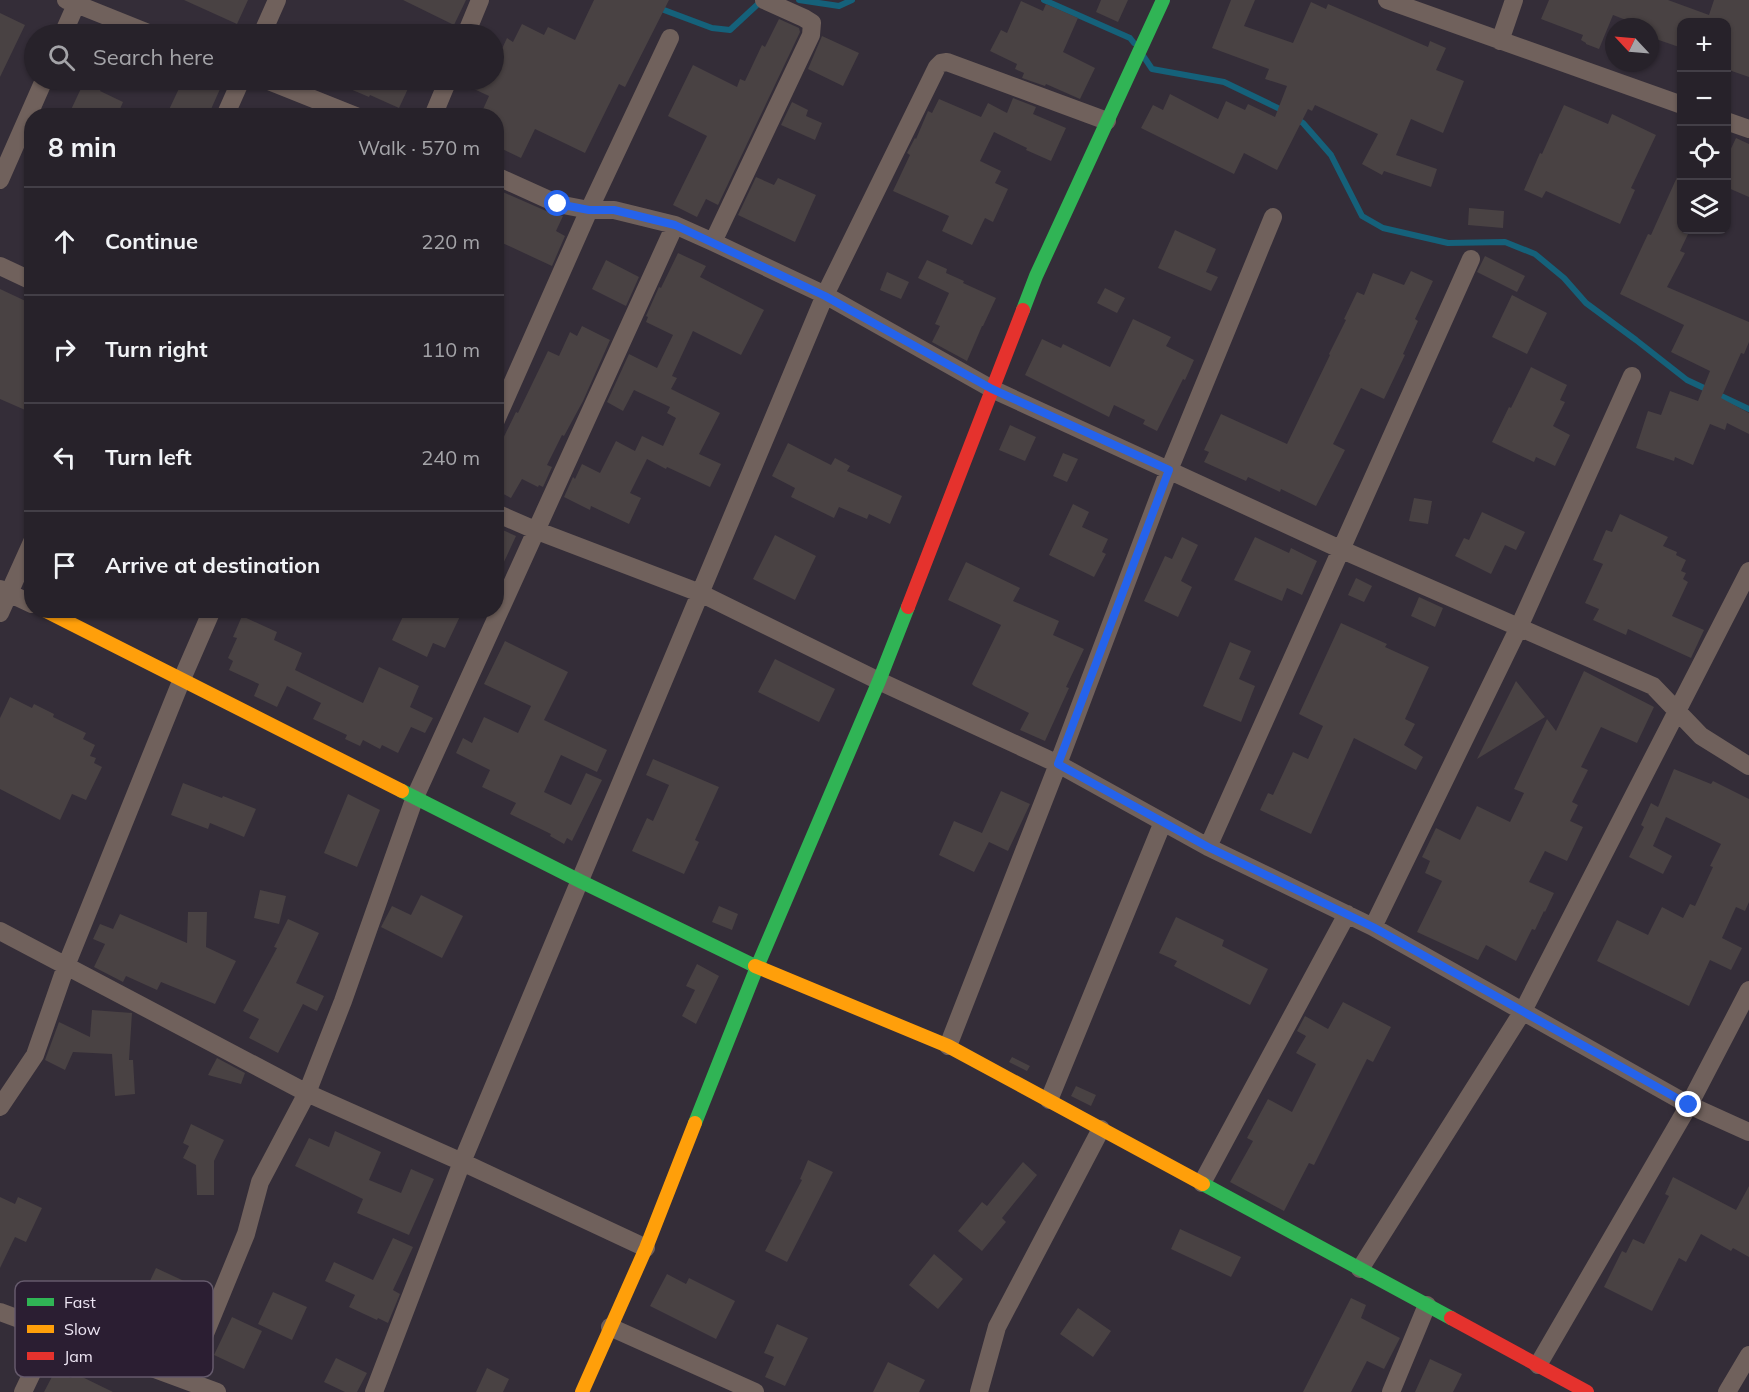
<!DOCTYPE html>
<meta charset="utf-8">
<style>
body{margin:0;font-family:Mulish,sans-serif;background:#332f36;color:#f1f3f6}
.controls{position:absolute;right:18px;top:18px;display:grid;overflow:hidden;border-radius:12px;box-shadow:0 2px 4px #0004}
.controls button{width:54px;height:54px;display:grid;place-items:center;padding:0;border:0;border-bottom:2px solid #433f47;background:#27222a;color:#f1f3f6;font:30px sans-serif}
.compass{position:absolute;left:1605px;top:18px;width:54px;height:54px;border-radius:50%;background:#27222a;box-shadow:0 2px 4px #0004;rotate:296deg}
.stop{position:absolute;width:18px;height:18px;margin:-14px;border:4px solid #2563eb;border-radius:50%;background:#fff}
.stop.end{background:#2563eb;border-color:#fff;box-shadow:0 2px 6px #0008}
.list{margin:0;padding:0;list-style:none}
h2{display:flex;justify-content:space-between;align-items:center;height:78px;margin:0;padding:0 24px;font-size:26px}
h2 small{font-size:20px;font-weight:400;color:#a4a4a8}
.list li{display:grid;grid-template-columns:39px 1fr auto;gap:18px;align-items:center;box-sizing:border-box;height:108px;padding:0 24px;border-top:2px solid #433f47}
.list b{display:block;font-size:22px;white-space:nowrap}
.list em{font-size:20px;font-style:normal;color:#a4a4a8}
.icon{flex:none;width:33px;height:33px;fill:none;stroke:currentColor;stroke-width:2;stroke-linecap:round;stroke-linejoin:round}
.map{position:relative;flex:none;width:1749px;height:1392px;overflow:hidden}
.search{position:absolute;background:#27222a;box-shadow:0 2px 4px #0004;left:24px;top:24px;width:480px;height:66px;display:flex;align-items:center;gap:15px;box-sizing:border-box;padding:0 21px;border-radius:33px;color:#a4a4a8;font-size:22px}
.panel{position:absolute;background:#27222a;box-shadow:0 2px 4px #0004;left:24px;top:108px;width:480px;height:510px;border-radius:24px}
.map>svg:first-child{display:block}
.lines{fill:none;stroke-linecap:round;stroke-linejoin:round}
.stream{stroke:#15617a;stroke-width:6}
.building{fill:#494243}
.street{stroke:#70615c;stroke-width:18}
.fast{stroke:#30b455;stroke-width:14}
.slow{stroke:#ff9f0a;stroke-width:14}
.jam{stroke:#e5322d;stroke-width:14}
.route{stroke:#2563eb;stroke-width:8}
.key{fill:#2b1e32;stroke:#655a6c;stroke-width:1.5}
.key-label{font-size:16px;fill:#ede5f3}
</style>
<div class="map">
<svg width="1749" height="1392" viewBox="0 0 1749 1392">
<rect width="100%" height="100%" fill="#342d38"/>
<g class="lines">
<!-- stream -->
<path class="stream" d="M 799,0 L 839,6 L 852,0
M 1044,0 L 1130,38 L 1134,43
M 656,7 L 712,28 L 730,30 L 758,4 L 764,3
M 1144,57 L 1152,69 L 1224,82 L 1284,111
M 1295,118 L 1303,123 L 1331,155 L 1362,216 L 1383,228 L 1448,243 L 1505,242 L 1535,254 L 1564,278 L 1586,303 L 1636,340 L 1687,380 L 1749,409"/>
</g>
<!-- building -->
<path class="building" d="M 184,0 L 248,0 L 237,24 Z
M 403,0 L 466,0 L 454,25 Z
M 594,0 L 669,0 L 625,87 L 619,84 L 585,153 L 535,129 L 521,158 L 496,146 L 496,116 L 480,116 L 489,96 L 459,82 L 459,80 L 494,80 L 494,66 L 507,38 L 513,42 L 522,24 L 544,35 L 548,27 L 575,40 Z
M 1101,0 L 1128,0 L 1118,22 L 1096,12 Z
M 1231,0 L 1255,0 L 1244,26 L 1293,43 L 1311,2 L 1326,9 L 1328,4 L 1428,47 L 1430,41 L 1446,48 L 1436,70 L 1464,81 L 1443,133 L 1411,119 L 1396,155 L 1437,169 L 1431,187 L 1384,171 L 1382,175 L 1362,164 L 1378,134 L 1315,105 L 1312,111 L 1308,109 L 1277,170 L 1244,153 L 1234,174 L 1141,128 L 1153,105 L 1163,110 L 1170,94 L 1218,119 L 1226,101 L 1245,110 L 1248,104 L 1275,117 L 1287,86 L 1265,79 L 1269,69 L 1212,48 Z
M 1549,0 L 1668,0 L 1709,15 L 1714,0 L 1749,0 L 1749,77 L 1726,69 L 1726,22 L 1682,22 L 1682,48 L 1650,37 L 1650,27 L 1644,27 L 1613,15 L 1599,49 L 1586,44 L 1586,43 L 1581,40 L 1583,35 L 1541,19 Z
M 1021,1 L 1043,11 L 1046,4 L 1078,18 L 1063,52 L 1095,68 L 1080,99 L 1046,84 L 1045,86 L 1022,78 L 1024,73 L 1015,69 L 1017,64 L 990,51 L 1001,30 L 1007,33 Z
M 0,13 L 25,25 L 0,77 Z
M 779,19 L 799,28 L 800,32 L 718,205 L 706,199 L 697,217 L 673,205 L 707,136 L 668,116 L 693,65 L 737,87 L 740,79 L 745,81 L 762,45 L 765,47 Z
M 822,36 L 859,53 L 843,86 L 808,69 Z
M 85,80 L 92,80 L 103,85 L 100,91 L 123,102 L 117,116 L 68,116 Z
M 183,80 L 200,80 L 220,89 L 208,116 L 166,116 Z
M 329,80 L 412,80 L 399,108 L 370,95 L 369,97 Z
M 1013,98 L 1036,107 L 1033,114 L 1066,128 L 1051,161 L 1026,150 L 1027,148 L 994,132 L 980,161 L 1001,171 L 995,183 L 1008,189 L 993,222 L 985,218 L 972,245 L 942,231 L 949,216 L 893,191 L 910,155 L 907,153 L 915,138 L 916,139 L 928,111 L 932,113 L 939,99 L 981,117 L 988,103 L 1007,113 Z
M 792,102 L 808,110 L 806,116 L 822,123 L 815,140 L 781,125 Z
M 1564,105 L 1608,124 L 1612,114 L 1656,135 L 1631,188 L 1635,190 L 1620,224 L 1546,191 L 1542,198 L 1524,190 L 1540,153 L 1542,154 Z
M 1736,138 L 1749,144 L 1749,197 L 1726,187 L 1726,159 Z
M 1682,166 L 1682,230 L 1690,230 L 1680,251 L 1685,253 L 1667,287 L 1749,322 L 1749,342 L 1744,354 L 1741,353 L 1721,398 L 1749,413 L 1749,434 L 1727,423 L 1725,430 L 1710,424 L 1693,465 L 1675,457 L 1674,461 L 1636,448 L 1648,411 L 1661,415 L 1670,391 L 1698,401 L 1710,371 L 1671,352 L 1684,325 L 1620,294 L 1648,234 L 1651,235 Z
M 756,177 L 774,185 L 778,178 L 816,195 L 795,242 L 738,215 Z
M 496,189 L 553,214 L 563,216 L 556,231 L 565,236 L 552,266 L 496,240 Z
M 1469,208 L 1504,211 L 1503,228 L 1468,225 Z
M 1175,230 L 1216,249 L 1206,272 L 1218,277 L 1211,291 L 1158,268 Z
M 678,253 L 706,266 L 700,277 L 764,310 L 741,355 L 693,331 L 672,376 L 677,378 L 671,389 L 720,413 L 699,454 L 721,464 L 710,487 L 667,467 L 666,469 L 647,459 L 630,493 L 641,498 L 629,524 L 591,506 L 590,510 L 564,497 L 573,477 L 575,479 L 582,464 L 600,473 L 616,441 L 635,451 L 642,436 L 663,446 L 676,418 L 667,413 L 670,407 L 634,390 L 623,411 L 607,402 L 629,354 L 657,368 L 673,335 L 646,322 L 648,317 L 646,316 L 659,287 L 661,288 Z
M 1485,256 L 1525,276 L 1517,292 L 1477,272 Z
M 606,260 L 639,277 L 626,306 L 592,289 Z
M 927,260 L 947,269 L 946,273 L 964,281 L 963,283 L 996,298 L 983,326 L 982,326 L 967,361 L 932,342 L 940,326 L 935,324 L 949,293 L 918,278 Z
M 1411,271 L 1433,281 L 1415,319 L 1418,321 L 1403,354 L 1405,355 L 1384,399 L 1361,388 L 1333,444 L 1345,450 L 1316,506 L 1281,489 L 1280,492 L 1248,477 L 1246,481 L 1204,462 L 1209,452 L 1204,450 L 1221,414 L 1287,444 L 1330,355 L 1329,354 L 1346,320 L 1344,319 L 1357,292 L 1364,295 L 1373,273 L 1404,285 Z
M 887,272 L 909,282 L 901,299 L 880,290 Z
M 1105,288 L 1125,298 L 1117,313 L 1097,303 Z
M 0,289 L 32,304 L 32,413 L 0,399 Z
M 1512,295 L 1547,313 L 1527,354 L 1492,337 Z
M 1133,319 L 1171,337 L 1166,346 L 1194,360 L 1185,380 L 1183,379 L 1157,431 L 1143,424 L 1145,420 L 1114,405 L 1109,417 L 1025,375 L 1042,339 L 1061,348 L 1063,344 L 1110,367 Z
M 582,326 L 610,340 L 583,401 L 564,436 L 562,435 L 547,465 L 552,467 L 543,487 L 539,485 L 538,487 L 522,479 L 511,498 L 496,490 L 496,482 L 503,469 L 496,466 L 496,453 L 516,412 L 518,413 L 548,351 L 559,356 L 570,332 L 577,336 Z
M 1531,367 L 1567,385 L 1560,400 L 1565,402 L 1553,426 L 1570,435 L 1555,466 L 1536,457 L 1534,462 L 1492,442 L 1509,407 L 1511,408 Z
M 1010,425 L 1036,437 L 1025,461 L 999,450 Z
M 788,443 L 831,465 L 835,458 L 850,466 L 847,471 L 902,496 L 890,524 L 869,514 L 867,519 L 839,507 L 834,518 L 791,497 L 795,488 L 772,476 Z
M 1063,453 L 1078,459 L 1067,482 L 1053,476 Z
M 1414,498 L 1432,501 L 1428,524 L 1409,521 Z
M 1073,504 L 1089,512 L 1082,527 L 1108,539 L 1102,552 L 1106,554 L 1094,577 L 1049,555 Z
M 1482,512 L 1525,532 L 1516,550 L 1505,545 L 1491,574 L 1455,556 L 1464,538 L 1469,540 Z
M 1620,514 L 1668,537 L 1663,546 L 1677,552 L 1676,555 L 1686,560 L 1681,571 L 1686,573 L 1683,579 L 1688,582 L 1672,616 L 1704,630 L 1691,658 L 1628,629 L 1626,635 L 1593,620 L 1599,609 L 1585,603 L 1603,564 L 1593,560 L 1606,530 L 1612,532 Z
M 496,527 L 516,536 L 496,579 Z
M 775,535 L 816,556 L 795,600 L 753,579 Z
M 1182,537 L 1198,545 L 1181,581 L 1192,587 L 1178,617 L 1144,601 L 1165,556 L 1172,559 Z
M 1255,537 L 1289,553 L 1291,548 L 1317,561 L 1302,595 L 1287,588 L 1282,601 L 1234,580 Z
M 966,562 L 1020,588 L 1013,601 L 1059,621 L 1053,635 L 1084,649 L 1066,687 L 1069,688 L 1045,741 L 1020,730 L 1029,713 L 974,686 L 972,684 L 1001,625 L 948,600 Z
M 1356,578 L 1372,586 L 1364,602 L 1348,595 Z
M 1419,597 L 1443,608 L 1435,627 L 1411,616 Z
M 406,610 L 463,610 L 445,648 L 433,643 L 427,657 L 392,640 Z
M 242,616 L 277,632 L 274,640 L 302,653 L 295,670 L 363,703 L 379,667 L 419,686 L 410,707 L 433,718 L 425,733 L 411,727 L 398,753 L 382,745 L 380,749 L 363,740 L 360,746 L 345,739 L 347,735 L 313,719 L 321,703 L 287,686 L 277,707 L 254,696 L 259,684 L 229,670 L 233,661 L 228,658 L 237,638 L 233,637 Z
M 1341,623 L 1387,644 L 1385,647 L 1429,667 L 1405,719 L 1415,724 L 1404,745 L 1423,757 L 1416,770 L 1354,738 L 1311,834 L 1260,810 L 1268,793 L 1273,795 L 1293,752 L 1308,759 L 1323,726 L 1299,714 Z
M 505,641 L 568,672 L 544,720 L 607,750 L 597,772 L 561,755 L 544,792 L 571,805 L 586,773 L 602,780 L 572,841 L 567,838 L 564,844 L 550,836 L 551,834 L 510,814 L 516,803 L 482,787 L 490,770 L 456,753 L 463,738 L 472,743 L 484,717 L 518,733 L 531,706 L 484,684 Z
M 1230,642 L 1251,651 L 1239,679 L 1255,686 L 1241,722 L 1203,706 Z
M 775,659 L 835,689 L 819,722 L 758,692 Z
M 1584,671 L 1654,707 L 1637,743 L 1601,727 L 1581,767 L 1588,770 L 1572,802 L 1578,805 L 1570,821 L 1583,827 L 1567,861 L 1545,851 L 1529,882 L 1554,893 L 1545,912 L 1544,911 L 1535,930 L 1532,929 L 1516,961 L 1486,945 L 1478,960 L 1417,932 L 1442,881 L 1425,873 L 1430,861 L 1422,857 L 1436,828 L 1460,840 L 1477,806 L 1510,822 L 1524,793 L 1514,789 L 1547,719 L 1556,731 Z
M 1516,681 L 1545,717 L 1477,759 Z
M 10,697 L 32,708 L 34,704 L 54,714 L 53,717 L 86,733 L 83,739 L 95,745 L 90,756 L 96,758 L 94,763 L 102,767 L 86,800 L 72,794 L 60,820 L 0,789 L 0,718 Z
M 653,759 L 719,787 L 695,840 L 699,842 L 684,874 L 632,851 L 647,818 L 653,821 L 669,785 L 646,775 Z
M 1674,769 L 1711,784 L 1713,781 L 1749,799 L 1749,902 L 1745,911 L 1736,907 L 1722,938 L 1742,948 L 1731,970 L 1710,960 L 1689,1006 L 1597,961 L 1617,920 L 1648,935 L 1662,907 L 1683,918 L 1690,904 L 1695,906 L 1713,867 L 1710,866 L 1721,844 L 1666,817 L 1653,846 L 1672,856 L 1663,874 L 1629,857 L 1644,827 L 1641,825 L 1651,803 L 1658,807 Z
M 183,783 L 222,798 L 223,796 L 256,809 L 244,837 L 210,823 L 208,829 L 171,815 Z
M 1001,791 L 1030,804 L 1008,851 L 989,842 L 974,872 L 939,855 L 954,821 L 982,833 Z
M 348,794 L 380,810 L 357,867 L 324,853 Z
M 260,890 L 286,896 L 279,924 L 254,918 Z
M 421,895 L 463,916 L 442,958 L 381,927 L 392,906 L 411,915 Z
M 719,906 L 738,914 L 732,930 L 712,922 Z
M 188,912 L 207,912 L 206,947 L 236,961 L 215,1004 L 161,982 L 157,990 L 126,976 L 123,982 L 94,967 L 105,944 L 93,939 L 100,924 L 113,929 L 120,914 L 187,943 Z
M 1176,917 L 1224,940 L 1222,946 L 1268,969 L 1250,1005 L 1174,966 L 1177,961 L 1159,953 Z
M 288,919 L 319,933 L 296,983 L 324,996 L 317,1011 L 303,1004 L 278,1053 L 249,1038 L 259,1019 L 243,1011 L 277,948 L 274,947 Z
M 697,964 L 719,976 L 696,1024 L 682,1016 L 695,990 L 686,986 Z
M 1343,1002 L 1391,1027 L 1373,1062 L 1367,1059 L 1314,1165 L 1309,1163 L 1284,1211 L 1230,1182 L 1253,1141 L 1247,1138 L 1268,1099 L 1292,1112 L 1316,1064 L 1296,1053 L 1306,1036 L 1297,1031 L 1305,1016 L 1328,1029 Z
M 92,1010 L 132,1013 L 129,1060 L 133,1060 L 135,1094 L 115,1096 L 112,1054 L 73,1052 L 65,1070 L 45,1060 L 59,1022 L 90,1037 Z
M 1012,1057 L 1030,1066 L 1027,1071 L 1009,1062 Z
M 217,1058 L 245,1073 L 241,1084 L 208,1075 Z
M 1076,1086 L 1096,1095 L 1091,1106 L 1071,1096 Z
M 191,1124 L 224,1140 L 214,1161 L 214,1195 L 197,1195 L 196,1165 L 183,1158 L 189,1146 L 183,1143 Z
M 335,1131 L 381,1152 L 369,1180 L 401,1193 L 411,1169 L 434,1179 L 409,1235 L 357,1213 L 363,1199 L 295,1166 L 309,1138 L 329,1147 Z
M 808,1160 L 833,1172 L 787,1262 L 765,1251 L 802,1180 L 800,1179 Z
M 1023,1162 L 1037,1175 L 1002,1218 L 1006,1222 L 982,1251 L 958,1231 L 982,1202 L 987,1206 Z
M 1673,1177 L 1736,1210 L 1749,1186 L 1749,1257 L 1733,1248 L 1731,1251 L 1701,1234 L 1686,1262 L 1679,1258 L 1652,1311 L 1604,1287 L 1622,1251 L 1626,1253 L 1633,1239 L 1644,1244 L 1669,1196 L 1665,1194 Z
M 0,1197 L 15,1204 L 18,1197 L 42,1208 L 26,1242 L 15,1237 L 0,1268 Z
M 1180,1229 L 1241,1257 L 1231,1277 L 1171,1249 Z
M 393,1238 L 413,1247 L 393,1290 L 400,1294 L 388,1323 L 378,1318 L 377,1320 L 349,1307 L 355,1295 L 325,1281 L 334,1262 L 373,1280 Z
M 934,1254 L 963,1279 L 938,1309 L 909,1285 Z
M 156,1268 L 197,1287 L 179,1327 L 152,1315 L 140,1343 L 123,1335 L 134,1312 L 135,1313 Z
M 667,1274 L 686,1284 L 689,1278 L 735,1301 L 716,1339 L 650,1306 Z
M 273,1292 L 307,1307 L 292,1340 L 258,1324 Z
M 1351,1298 L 1366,1305 L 1361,1318 L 1400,1338 L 1384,1369 L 1367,1361 L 1351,1392 L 1303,1392 Z
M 1078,1308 L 1111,1331 L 1093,1357 L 1060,1334 Z
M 232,1317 L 262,1331 L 244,1369 L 214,1355 Z
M 777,1324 L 808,1338 L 785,1386 L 765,1377 L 774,1357 L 764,1353 Z
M 336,1358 L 367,1373 L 357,1392 L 345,1392 L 324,1382 Z
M 1430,1359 L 1462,1374 L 1453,1392 L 1415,1392 Z
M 888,1362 L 925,1380 L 919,1392 L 873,1392 Z
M 487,1368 L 509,1379 L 503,1392 L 476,1392 Z
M 55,1371 L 71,1378 L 74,1373 L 113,1392 L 44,1392 Z"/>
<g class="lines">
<!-- street -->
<path class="street" d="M 66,0 L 151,34
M 1387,0 L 1682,105
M 63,34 L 78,0
M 262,34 L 277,0
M 466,34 L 480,0
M 1500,41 L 1514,0
M 266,80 L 356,116
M 225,116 L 241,80
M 433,116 L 448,80
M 1726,121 L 1749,129
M 496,176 L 558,204 L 589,210 L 614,210 L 675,225 L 713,242 L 825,295 L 992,389 L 1340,549 L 1653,686 L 1701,736 L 1749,766
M 0,180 L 44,80
M 713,242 L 811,35 L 812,23 L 804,18 L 764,0
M 0,266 L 32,281
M 496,420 L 589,210 L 670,38
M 496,513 L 535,530 L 700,593 L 879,681 L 1058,764 L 1208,847 L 1373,927 L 1689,1105 L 1749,1132
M 0,589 L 32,604
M 0,613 L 32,542
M 1208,847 L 1471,259
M 1373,927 L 1519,627 L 1632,376
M 0,931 L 307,1093 L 462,1162 L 646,1248
M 948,1046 L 1058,764 L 1169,470 L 1273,217
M 1049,1100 L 1163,822
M 0,1107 L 35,1055 L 66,966 L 182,679 L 212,610
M 1202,1183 L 1347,914
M 1360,1269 L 1523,1011 L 1749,571
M 0,1312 L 217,1392
M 610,1327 L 755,1392
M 1538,1365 L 1689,1105 L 1749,990
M 186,1380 L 246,1234 L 260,1182 L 307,1093 L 343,1001 L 415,797 L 675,225
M 23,1392 L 52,1331
M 374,1392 L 462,1162 L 825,295 L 937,67 L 941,63 L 947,62 L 1107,121
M 979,1392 L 997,1327 L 1101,1129
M 1391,1392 L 1427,1305
M 1727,1392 L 1749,1355"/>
<!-- fast -->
<path class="fast" d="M 1023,310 L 1036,276 L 1163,0
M 402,791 L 580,881 L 755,966
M 695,1123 L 757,967 L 879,681 L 908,607
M 1203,1184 L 1451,1318"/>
<!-- slow -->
<path class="slow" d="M 44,610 L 402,791
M 755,966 L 948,1046 L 1203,1184
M 582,1392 L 646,1248 L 695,1123"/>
<!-- jam -->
<path class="jam" d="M 908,607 L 1023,310
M 1451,1318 L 1587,1392"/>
</g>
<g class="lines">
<!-- route -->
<path class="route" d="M 558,204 L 589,210 L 614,210 L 675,225 L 825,296 L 992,389 L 1169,470 L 1058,764 L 1208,847 L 1373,927 L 1689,1105"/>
</g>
<!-- legend -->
<rect x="15" y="1281" width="198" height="96" rx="9" class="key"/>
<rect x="27" y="1298" width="27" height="8" fill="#30b455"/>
<rect x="27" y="1325" width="27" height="8" fill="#ff9f0a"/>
<rect x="27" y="1352" width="27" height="8" fill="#e5322d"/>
<g class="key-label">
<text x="64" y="1308">Fast</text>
<text x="64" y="1335">Slow</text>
<text x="64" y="1362">Jam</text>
</g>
</svg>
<div class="controls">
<button>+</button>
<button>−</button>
<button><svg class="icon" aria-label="locate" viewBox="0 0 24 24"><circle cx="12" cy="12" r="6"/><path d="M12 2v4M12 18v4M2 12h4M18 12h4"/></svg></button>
<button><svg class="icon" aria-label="layers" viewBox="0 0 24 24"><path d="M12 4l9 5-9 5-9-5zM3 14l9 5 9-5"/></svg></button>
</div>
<svg class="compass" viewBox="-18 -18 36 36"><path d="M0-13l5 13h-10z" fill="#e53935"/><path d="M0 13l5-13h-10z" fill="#a4a4a8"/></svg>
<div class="stop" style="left:558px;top:204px"></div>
<div class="stop end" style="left:1689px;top:1105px"></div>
<div class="search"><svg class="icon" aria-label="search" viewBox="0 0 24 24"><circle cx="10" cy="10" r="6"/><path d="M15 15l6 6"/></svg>Search here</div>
<section class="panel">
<h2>8 min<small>Walk · 570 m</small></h2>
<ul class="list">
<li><svg class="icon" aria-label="ahead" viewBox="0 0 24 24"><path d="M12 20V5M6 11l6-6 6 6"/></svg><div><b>Continue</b></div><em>220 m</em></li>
<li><svg class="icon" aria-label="right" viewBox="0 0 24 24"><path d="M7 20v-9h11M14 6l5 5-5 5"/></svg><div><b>Turn right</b></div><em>110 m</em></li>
<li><svg class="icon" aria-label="left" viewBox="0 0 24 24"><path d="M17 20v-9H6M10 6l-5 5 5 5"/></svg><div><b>Turn left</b></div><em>240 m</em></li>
<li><svg class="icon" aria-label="arrive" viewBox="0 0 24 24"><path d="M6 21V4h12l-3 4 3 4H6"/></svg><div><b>Arrive at destination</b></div></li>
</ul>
</section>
</div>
